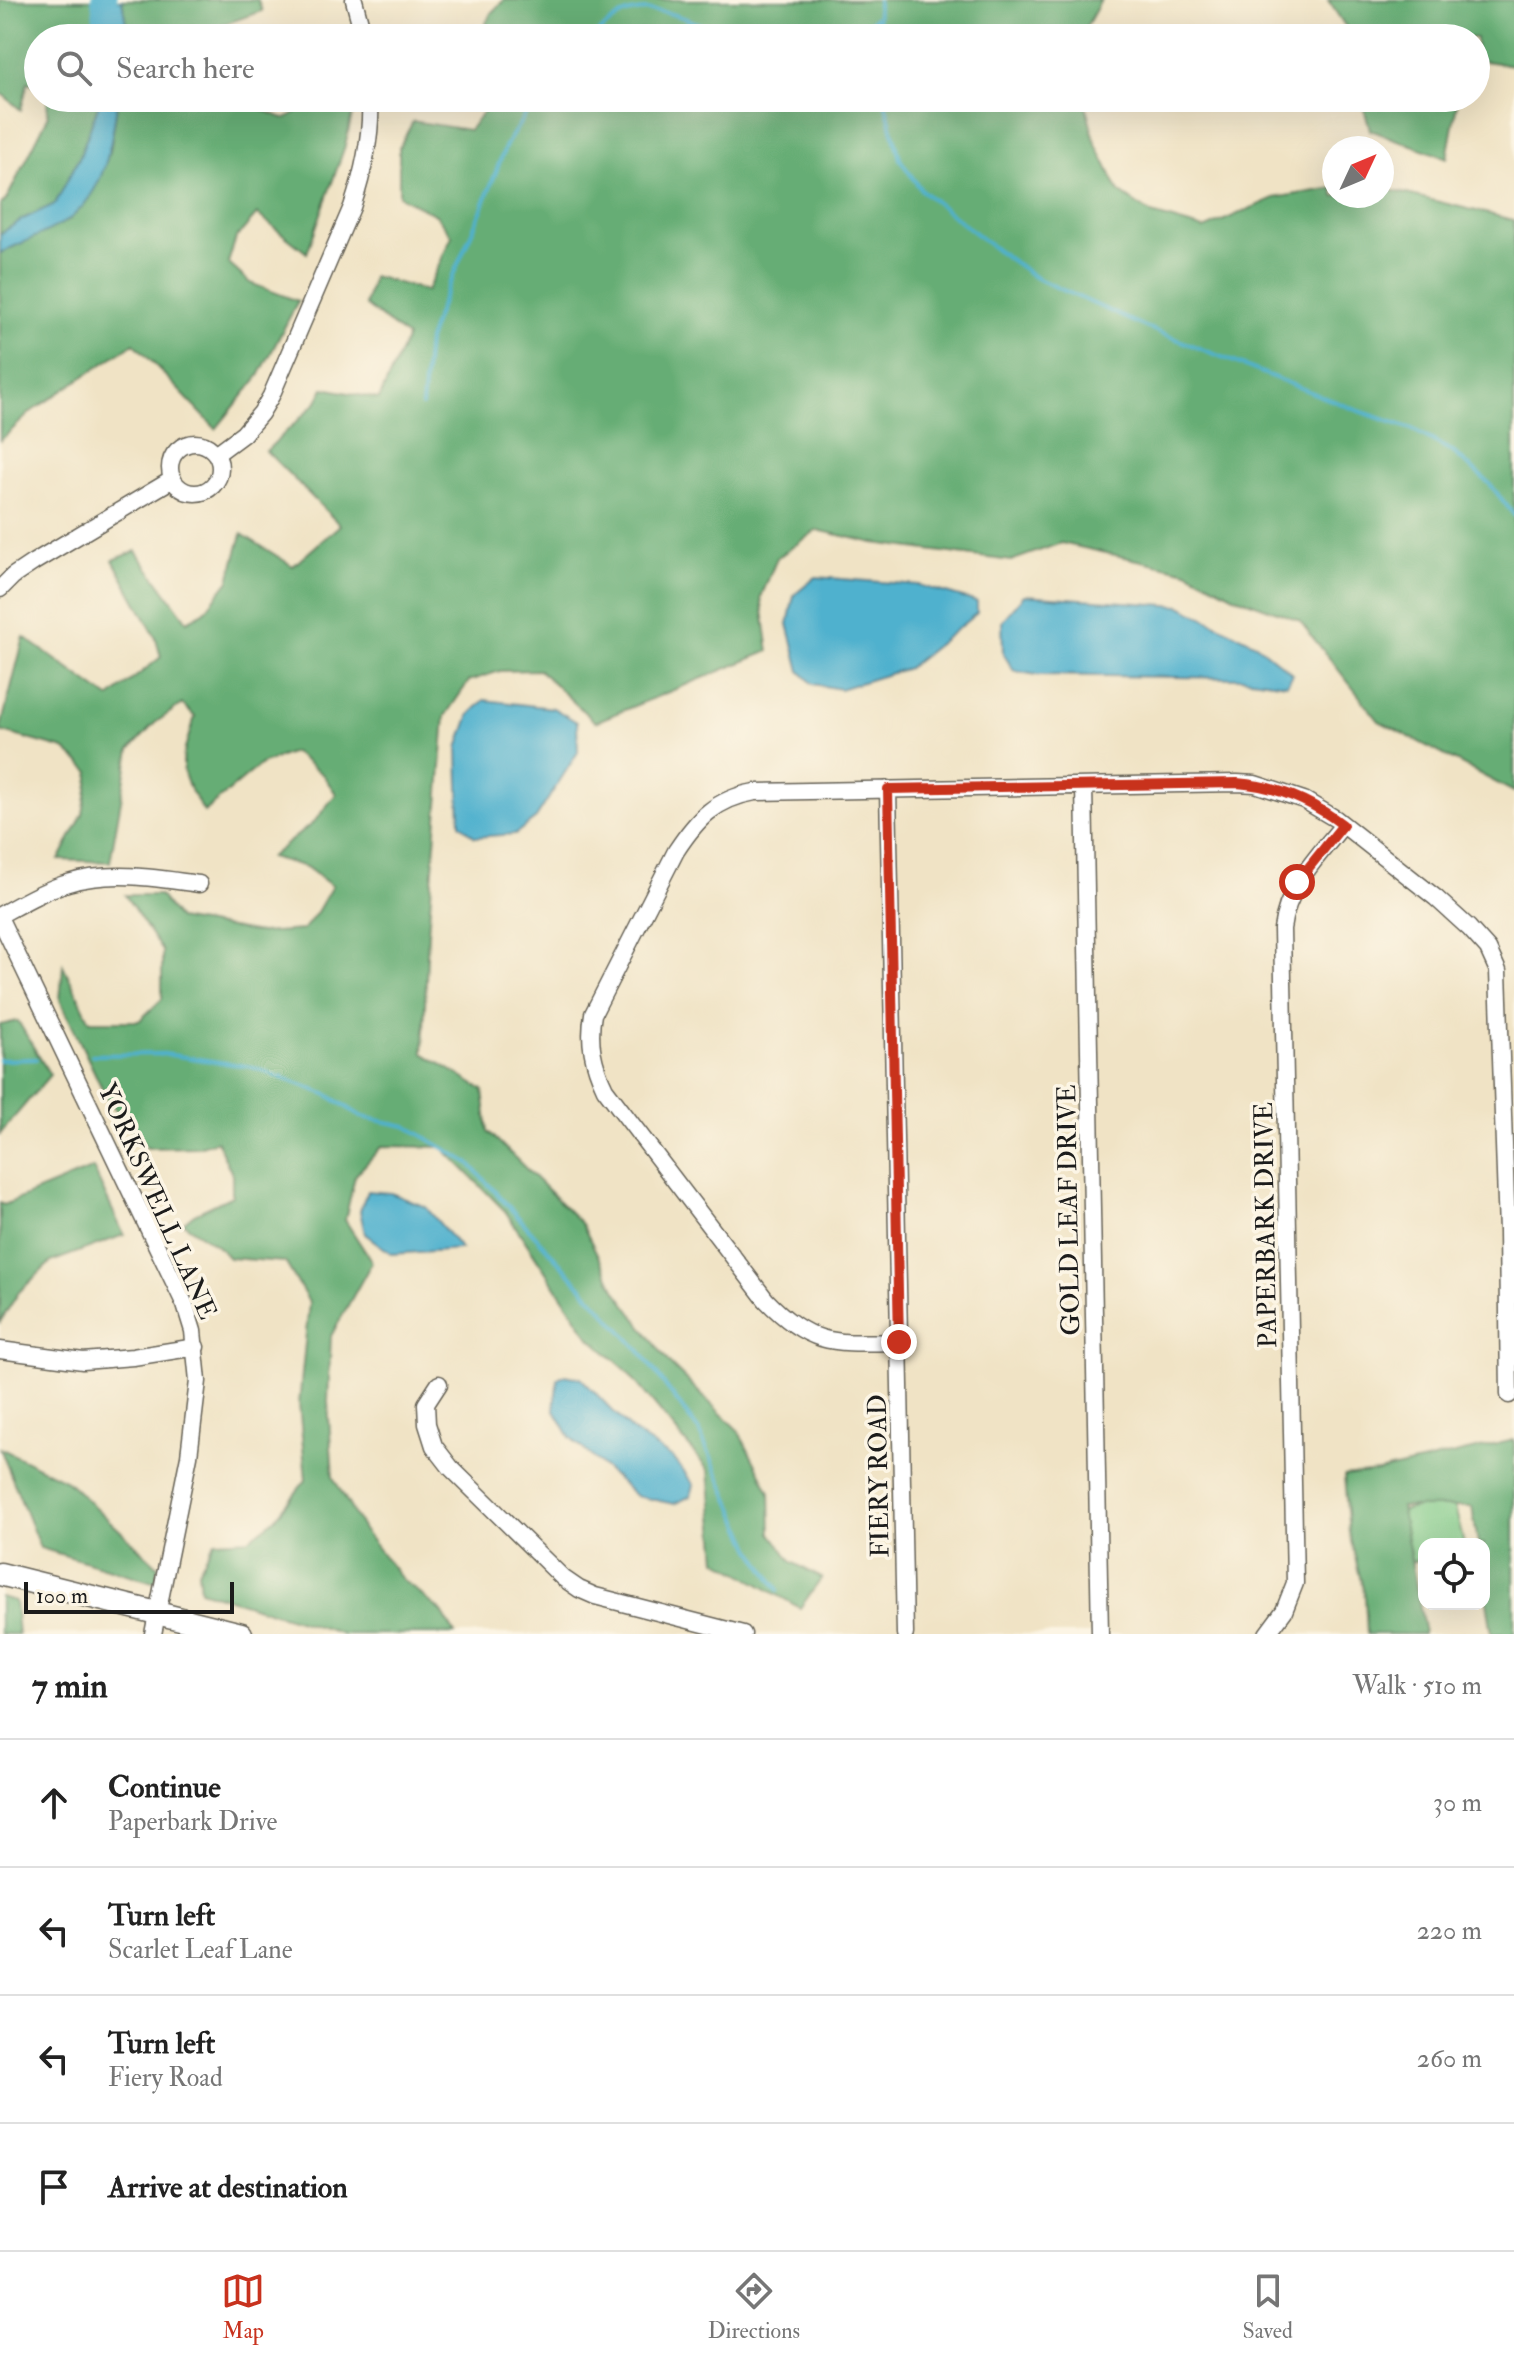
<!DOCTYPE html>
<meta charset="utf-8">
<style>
body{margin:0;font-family:"IM FELL Double Pica",serif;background:#f6f6f6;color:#222}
.controls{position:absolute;right:24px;bottom:24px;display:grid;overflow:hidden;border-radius:16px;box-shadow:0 8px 32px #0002}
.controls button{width:72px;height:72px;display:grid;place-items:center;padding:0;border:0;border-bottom:2px solid #e0e0e0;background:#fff;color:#222;font:40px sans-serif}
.compass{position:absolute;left:1322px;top:136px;width:72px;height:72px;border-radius:50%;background:#fff;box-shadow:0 8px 32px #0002;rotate:46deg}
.scale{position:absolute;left:24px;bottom:20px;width:210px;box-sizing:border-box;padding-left:8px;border:4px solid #1c1c1c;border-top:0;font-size:22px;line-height:28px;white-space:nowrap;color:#1c1c1c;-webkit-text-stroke:6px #fcf5e5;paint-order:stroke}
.stop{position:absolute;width:24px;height:24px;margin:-18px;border:6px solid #c8321e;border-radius:50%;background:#fff}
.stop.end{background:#c8321e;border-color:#fff;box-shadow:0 2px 8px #0008}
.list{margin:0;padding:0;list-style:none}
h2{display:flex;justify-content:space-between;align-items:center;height:104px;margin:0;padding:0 32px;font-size:34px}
h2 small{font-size:26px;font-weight:400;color:#767676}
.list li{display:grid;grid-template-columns:52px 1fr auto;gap:24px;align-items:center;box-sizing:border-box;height:128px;padding:0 32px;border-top:2px solid #e0e0e0}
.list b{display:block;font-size:30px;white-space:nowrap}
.list p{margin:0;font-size:26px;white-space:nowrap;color:#767676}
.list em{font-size:26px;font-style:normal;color:#767676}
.icon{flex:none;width:44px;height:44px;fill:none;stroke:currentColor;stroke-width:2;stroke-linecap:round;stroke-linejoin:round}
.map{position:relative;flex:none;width:1514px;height:1634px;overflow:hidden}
.search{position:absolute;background:#fff;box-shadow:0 8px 32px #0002;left:24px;right:24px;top:24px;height:88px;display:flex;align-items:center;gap:20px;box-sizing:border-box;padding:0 28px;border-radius:44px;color:#767676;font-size:30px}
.sheet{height:616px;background:#fff}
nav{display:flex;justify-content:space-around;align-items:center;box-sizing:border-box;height:112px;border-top:2px solid #e0e0e0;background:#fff;font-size:22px;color:#767676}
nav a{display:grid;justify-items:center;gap:4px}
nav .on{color:#c8321e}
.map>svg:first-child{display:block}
.green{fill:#7ec987;stroke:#4d7252;stroke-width:2}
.forest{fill:#66ad74;stroke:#416448;stroke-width:2}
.water{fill:#4fb1ce;stroke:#366675;stroke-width:2}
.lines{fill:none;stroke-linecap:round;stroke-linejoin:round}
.stream{stroke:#4fb1ce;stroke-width:4}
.river{stroke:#4fb1ce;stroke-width:26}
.street-casing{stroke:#666257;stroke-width:19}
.secondary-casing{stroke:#666257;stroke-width:25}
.street{stroke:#fff;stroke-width:16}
.secondary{stroke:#fff;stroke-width:22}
.route{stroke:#c8321e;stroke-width:10}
.labels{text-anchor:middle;stroke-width:7;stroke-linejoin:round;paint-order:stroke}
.street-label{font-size:26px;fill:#1c1c1c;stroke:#fcf5e5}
</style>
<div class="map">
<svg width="1514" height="1634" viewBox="0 0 1514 1634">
<rect width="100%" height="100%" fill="#fcf5e5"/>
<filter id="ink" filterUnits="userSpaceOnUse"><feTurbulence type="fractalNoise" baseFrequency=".0125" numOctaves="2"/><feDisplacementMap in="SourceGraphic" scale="16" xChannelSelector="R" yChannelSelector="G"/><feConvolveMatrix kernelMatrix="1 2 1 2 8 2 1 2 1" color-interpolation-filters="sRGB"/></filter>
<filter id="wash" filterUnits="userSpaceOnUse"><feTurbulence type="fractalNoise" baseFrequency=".006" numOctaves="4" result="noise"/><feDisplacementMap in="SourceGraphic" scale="32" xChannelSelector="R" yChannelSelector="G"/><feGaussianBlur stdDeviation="1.8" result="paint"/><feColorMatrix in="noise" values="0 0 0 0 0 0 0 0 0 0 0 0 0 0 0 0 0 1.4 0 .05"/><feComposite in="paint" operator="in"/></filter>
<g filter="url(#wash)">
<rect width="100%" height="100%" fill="#f0e3c5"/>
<!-- green -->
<path class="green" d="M 1453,1499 L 1464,1544 L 1424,1544 L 1424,1559 L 1401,1564 L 1389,1514 Z"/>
<!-- forest -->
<path class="forest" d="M 0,0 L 109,0 L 112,11 L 110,38 L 38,38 L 38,87 L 28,82 L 21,110 L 0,92 Z
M 122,0 L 258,0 L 262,11 L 222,25 L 221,38 L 125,38 L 126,24 Z
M 504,0 L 1101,0 L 1085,29 L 1084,38 L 479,38 L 491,13 Z
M 1328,0 L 1514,0 L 1514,65 L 1476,60 L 1476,38 L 1353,38 Z
M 47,98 L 101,98 L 80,156 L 55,205 L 23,219 L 0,234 L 0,205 L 6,200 L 48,117 Z
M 118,98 L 240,98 L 247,103 L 285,119 L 320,98 L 356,98 L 345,146 L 307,253 L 257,214 L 236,238 L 228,263 L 250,283 L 298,301 L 259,376 L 216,429 L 134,343 L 32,411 L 0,441 L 0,253 L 70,219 L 110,152 Z
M 494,98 L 1084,98 L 1095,142 L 1119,192 L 1152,214 L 1204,229 L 1274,198 L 1334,188 L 1334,196 L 1382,196 L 1382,188 L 1514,220 L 1514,792 L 1379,721 L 1299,620 L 1236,597 L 1187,571 L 1061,543 L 1011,561 L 874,543 L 817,530 L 777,558 L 761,597 L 769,651 L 595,722 L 539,670 L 500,671 L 469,681 L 445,716 L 428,933 L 423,1053 L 483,1090 L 488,1131 L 582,1224 L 616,1291 L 670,1364 L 738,1430 L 770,1492 L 771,1533 L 792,1562 L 822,1578 L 800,1608 L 717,1560 L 709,1471 L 625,1369 L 590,1338 L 505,1211 L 442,1147 L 382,1146 L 355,1176 L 345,1220 L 372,1262 L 331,1336 L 328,1402 L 333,1477 L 363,1530 L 402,1579 L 442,1612 L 455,1634 L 343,1634 L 200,1590 L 198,1571 L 215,1541 L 249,1539 L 273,1521 L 306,1480 L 299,1404 L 309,1302 L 285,1262 L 229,1258 L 216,1245 L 183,1223 L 194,1214 L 232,1196 L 232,1174 L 217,1141 L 198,1147 L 147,1148 L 108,1101 L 60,1000 L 63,965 L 90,1021 L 139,1021 L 162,999 L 162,951 L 125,895 L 159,895 L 178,919 L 260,933 L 303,930 L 317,912 L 332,886 L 306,867 L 270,857 L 314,822 L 336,794 L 323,775 L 293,752 L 261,764 L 204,812 C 176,768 179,765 195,717 L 182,704 L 155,723 L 130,750 L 110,862 L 59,860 L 83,814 L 90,772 L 64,749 L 0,731 L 24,637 L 109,698 L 161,657 L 155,636 L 113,560 L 136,551 L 187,621 L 204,612 L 229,580 L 242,534 L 293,566 L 340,525 L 266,451 L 316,403 L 324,388 L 379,399 L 407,337 L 365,305 L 373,276 L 427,291 L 452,236 L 436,215 L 399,196 L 399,148 L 413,121 L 469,130 Z
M 1361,98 L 1458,98 L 1447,158 L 1370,130 Z
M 18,1021 L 50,1075 L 0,1134 L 0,1025 Z
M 93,1168 L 124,1235 L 51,1262 L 19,1292 L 0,1322 L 0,1203 L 4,1205 Z
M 1514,1440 L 1514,1634 L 1492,1634 L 1484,1583 L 1484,1544 L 1478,1544 L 1472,1507 L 1401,1507 L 1424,1628 L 1423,1634 L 1367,1634 L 1365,1597 L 1349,1533 L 1344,1476 L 1378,1472 Z
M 0,1448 L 67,1481 L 158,1566 L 156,1583 L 40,1548 Z
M 0,1597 L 15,1601 L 18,1634 L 0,1634 Z"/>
<!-- water -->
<path class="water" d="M 109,0 L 122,0 L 126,24 L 125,38 L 110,38 L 112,11 Z
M 101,98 L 118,98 C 111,143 108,185 72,217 C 59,228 18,244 0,253 L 0,234 L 23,219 L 55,204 L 80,156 Z
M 816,577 L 919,585 L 977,602 L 977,613 L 908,668 L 840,689 L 813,684 L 800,671 L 788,624 L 794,595 Z
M 1024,595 L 1181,606 L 1256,644 L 1293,674 L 1287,684 L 1243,678 L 1037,675 L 1014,671 L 1003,653 L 1002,621 Z
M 484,700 L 553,708 L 577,722 L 578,752 L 536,818 L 515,834 L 475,837 L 460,824 L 458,748 L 470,714 Z
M 367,1191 L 391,1193 L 426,1207 L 461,1249 L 392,1254 L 365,1234 L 360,1211 Z
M 564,1375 L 581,1378 L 632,1431 L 674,1459 L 694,1485 L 691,1496 L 674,1504 L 636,1496 L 570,1437 L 554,1409 L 558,1378 Z"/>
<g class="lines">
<!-- stream -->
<path class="stream" d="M 592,38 C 602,30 611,21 622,15 C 656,0 699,24 730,38
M 854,38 L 876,17
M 877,38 L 878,0
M 884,98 L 900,159 L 921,190 L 991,246 L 1036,278 L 1143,326 L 1359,411 L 1412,429 L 1453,452 L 1490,484 L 1514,515
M 422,406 L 428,340 L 444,296 L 482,209 L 506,145 L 536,98
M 92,1055 L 164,1054 L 253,1067 L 328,1095 L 362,1117 L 406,1126 L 469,1163 L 639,1350 L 699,1431 L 751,1548 L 778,1590
M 0,1060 L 36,1059"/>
<!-- river -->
<path class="river" d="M 104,0 L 108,38"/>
</g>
</g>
<g filter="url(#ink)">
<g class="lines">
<defs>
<path id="street" d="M 354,0 L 364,38
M170 468a25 25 0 1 1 50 0a25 25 0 1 1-50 0Z
M 216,454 L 243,434 L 261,413 L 271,396 L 352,207 C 363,174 372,133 370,98
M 0,589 L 13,576 L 34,562 L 173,479
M 1084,786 L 1100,1634
M 888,789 L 905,1634
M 0,915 C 22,903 44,890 68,883 C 110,870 157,878 199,884
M 0,919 L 185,1305 L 193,1331 L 198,1381 L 189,1456 L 153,1634
M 899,1342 C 837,1343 812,1348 766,1300 L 605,1089 C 593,1064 588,1041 593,1014 L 676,851 C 697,819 715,799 755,792 L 1237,783 L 1255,784 L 1304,800 L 1336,819 L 1436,898 L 1469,928 L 1488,949 L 1498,971 L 1507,1231 L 1509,1395
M 0,1350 L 83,1361 L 133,1357 L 196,1347
M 439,1384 L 426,1404 L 427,1424 L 434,1446 L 451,1468 L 563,1578 L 579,1589 L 595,1596 L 743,1634
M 1267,1634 L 1284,1611 L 1295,1583 L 1282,929 C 1287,887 1317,857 1343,825"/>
<path id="secondary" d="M 0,1574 L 241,1634"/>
</defs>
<!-- street casing -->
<use href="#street" class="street-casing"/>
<!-- secondary casing -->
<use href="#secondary" class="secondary-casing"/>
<!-- street -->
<use href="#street" class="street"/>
<!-- secondary -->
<use href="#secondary" class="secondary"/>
</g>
</g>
<g class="lines" filter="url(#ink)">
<!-- route -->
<path class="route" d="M 899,1342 L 888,789 L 1237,783 C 1277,786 1312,801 1343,825 L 1297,882"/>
</g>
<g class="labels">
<!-- street labels -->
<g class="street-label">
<text transform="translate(158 1201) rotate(66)" y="9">YORKSWELL LANE</text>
<text transform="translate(1068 1210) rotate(-91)" y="9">GOLD LEAF DRIVE</text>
<text transform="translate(1265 1225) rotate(-91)" y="9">PAPERBARK DRIVE</text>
<text transform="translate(878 1476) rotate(-91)" y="9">FIERY ROAD</text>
</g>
</g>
</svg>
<div class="controls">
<button><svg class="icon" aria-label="locate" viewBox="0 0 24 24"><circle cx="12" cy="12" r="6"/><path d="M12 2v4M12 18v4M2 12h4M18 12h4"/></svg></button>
</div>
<svg class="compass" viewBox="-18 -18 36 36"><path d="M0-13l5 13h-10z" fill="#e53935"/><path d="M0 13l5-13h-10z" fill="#767676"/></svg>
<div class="scale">100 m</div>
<div class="stop" style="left:1297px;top:882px"></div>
<div class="stop end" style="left:899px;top:1342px"></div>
<div class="search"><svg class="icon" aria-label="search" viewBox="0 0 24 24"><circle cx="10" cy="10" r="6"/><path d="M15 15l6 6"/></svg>Search here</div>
</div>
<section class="sheet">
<h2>7 min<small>Walk · 510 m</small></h2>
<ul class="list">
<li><svg class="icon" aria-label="ahead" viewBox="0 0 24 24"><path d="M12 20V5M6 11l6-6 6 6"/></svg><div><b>Continue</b><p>Paperbark Drive</p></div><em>30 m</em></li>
<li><svg class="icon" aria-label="left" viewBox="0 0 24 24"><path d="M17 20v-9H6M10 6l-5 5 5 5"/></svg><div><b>Turn left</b><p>Scarlet Leaf Lane</p></div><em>220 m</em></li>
<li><svg class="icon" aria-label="left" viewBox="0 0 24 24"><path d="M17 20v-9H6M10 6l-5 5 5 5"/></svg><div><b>Turn left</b><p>Fiery Road</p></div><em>260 m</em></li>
<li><svg class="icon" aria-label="arrive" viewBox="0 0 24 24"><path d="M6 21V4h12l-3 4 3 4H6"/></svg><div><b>Arrive at destination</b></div></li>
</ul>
</section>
<nav>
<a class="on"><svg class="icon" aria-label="map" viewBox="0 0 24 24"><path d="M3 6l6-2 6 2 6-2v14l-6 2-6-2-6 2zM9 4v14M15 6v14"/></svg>Map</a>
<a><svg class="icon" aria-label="directions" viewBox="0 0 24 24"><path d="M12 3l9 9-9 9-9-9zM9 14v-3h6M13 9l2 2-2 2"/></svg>Directions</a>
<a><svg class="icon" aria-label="saved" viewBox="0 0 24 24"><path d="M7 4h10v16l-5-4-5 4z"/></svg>Saved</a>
</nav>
